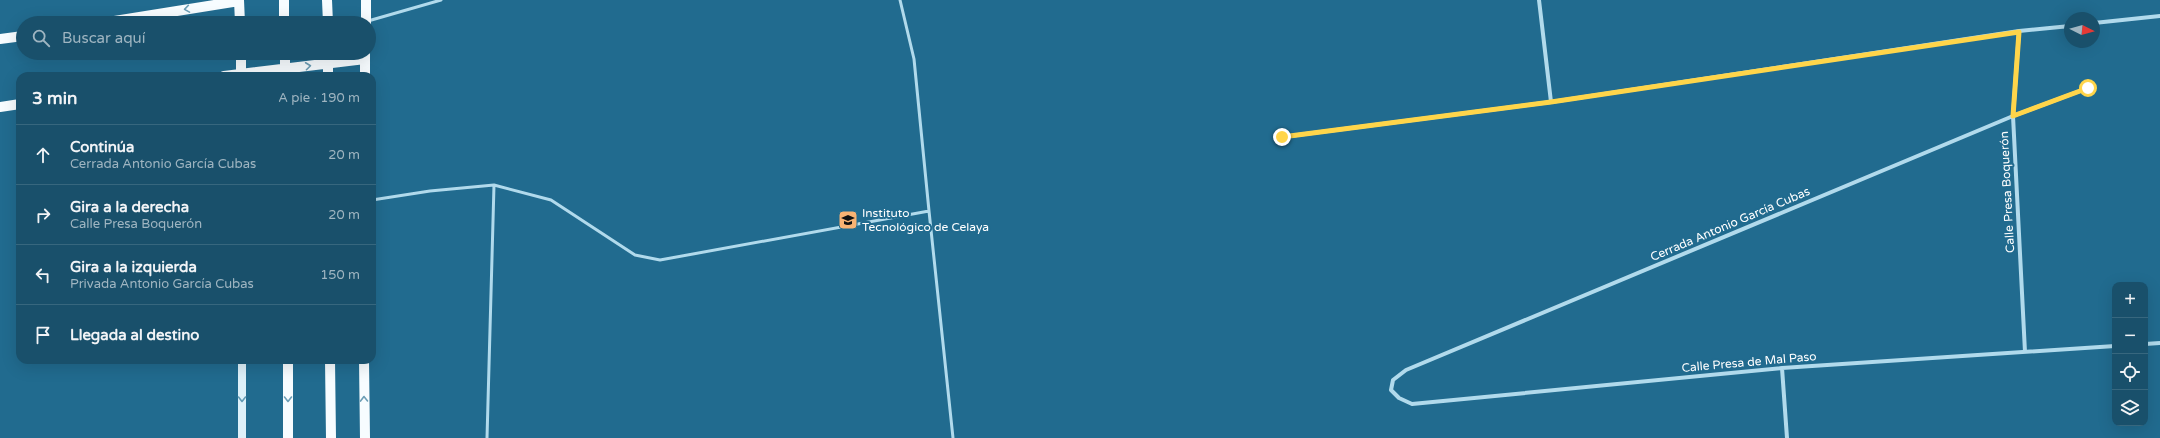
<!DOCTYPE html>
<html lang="es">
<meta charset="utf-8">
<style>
body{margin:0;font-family:"Varela Round",sans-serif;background:#265a73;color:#f1f3f6}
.controls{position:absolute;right:12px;bottom:12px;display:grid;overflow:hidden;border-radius:8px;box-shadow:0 4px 16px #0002}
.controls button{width:36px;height:36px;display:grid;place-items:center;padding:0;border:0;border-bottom:1px solid #37677e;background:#19506b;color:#f1f3f6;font:20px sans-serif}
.compass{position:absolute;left:2064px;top:12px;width:36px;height:36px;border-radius:50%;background:#19506b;box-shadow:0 4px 16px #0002;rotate:96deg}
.stop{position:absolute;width:12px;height:12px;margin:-9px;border:3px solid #ffd54a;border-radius:50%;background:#fff}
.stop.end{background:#ffd54a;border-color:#fff;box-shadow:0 1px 4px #0008}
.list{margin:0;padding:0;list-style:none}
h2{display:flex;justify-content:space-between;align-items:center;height:52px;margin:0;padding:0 16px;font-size:17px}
h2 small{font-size:13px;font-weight:400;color:#9fb5c1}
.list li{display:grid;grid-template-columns:26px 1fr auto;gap:12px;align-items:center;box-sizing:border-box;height:60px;padding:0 16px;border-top:1px solid #37677e}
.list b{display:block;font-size:15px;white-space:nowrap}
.list p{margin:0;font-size:13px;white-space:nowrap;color:#9fb5c1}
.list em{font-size:13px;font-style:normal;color:#9fb5c1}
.icon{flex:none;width:22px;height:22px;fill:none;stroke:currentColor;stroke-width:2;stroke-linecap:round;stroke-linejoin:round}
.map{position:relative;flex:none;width:2160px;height:438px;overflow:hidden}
.search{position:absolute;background:#19506b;box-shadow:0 4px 16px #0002;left:16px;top:16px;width:360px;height:44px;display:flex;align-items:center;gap:10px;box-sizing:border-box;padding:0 14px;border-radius:22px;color:#9fb5c1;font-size:15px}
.panel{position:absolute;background:#19506b;box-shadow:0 4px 16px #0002;left:16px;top:72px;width:360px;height:292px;border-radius:12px}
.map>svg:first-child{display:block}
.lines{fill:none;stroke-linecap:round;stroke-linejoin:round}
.lane{stroke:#b1daec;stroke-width:3}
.street{stroke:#b1daec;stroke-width:4}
.secondary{stroke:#ddf0f9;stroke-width:8}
.primary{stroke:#f7fcff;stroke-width:10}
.oneway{stroke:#6c9eb6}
.oneway2{stroke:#639ab4}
.route{stroke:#ffd54a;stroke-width:5}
.labels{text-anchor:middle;stroke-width:4;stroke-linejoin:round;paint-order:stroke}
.street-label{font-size:12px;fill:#fff;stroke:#216b8f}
.poi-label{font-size:12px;fill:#fff;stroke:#216b8f;text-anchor:start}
</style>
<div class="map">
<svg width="2160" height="438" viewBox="0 0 2160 438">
<rect width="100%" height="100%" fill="#216b8f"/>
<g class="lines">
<!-- lane -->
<path class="lane" d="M 368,21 L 441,0
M 372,200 L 430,191 L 494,185 L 551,200 L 635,255 L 660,260 L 929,211 L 914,59 L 900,0
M 929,211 L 953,438
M 487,438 L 494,185"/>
<!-- street -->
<path class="street" d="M 1539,0 L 1551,102
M 2094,23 L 2160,16
M 2019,31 L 2013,116 L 2025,352
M 2088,88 L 2013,116 L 1406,370 L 1393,380 L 1391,390 L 1399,398 L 1412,404 L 1782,368 L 2115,346
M 1282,137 L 1551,102 L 2019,31 L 2070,26
M 2145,344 L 2160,343
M 1782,368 L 1787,438"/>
<!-- secondary -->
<path class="secondary" d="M 242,360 L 242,438"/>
<!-- primary -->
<path class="primary" d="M 239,0 L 240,23
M 284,0 L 284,23
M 327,0 L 328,23
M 102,23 L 239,1
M 366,23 L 366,0
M 0,39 L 23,36
M 241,53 L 241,74
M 285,53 L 285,76
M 328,53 L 328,76
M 224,76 L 365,59
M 365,76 L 365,54
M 0,107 L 20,104
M 288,360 L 288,438
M 330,360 L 331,438
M 364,360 L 365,438"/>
</g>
<!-- one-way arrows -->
<defs><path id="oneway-chevron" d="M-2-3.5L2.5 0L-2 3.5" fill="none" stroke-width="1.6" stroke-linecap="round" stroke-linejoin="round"/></defs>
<g class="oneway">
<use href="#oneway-chevron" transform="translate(187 9) rotate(171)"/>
<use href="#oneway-chevron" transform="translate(308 66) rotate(-7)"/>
<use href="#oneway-chevron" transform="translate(288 399) rotate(90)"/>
<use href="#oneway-chevron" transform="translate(364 399) rotate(-91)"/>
</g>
<use class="oneway2" href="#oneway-chevron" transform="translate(242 399) rotate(90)"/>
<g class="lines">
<!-- route -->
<path class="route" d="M 1282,137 L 1551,102 L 2019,32 L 2013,116 L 2088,88"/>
</g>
<!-- icons -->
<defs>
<symbol id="university-square" viewBox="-11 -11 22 22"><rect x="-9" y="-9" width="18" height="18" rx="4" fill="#f9b373" stroke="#216b8f"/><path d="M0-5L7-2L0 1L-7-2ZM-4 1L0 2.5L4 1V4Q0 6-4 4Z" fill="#111"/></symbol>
</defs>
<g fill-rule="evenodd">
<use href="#university-square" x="837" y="209" width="22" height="22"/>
</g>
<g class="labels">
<!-- street labels -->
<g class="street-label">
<text transform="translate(2007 192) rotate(-93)" y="4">Calle Presa Boquerón</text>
<text transform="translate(1730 224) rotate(-23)" y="4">Cerrada Antonio García Cubas</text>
<text transform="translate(1749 362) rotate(-5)" y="4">Calle Presa de Mal Paso</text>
</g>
<!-- poi labels -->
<g class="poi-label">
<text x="862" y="217">Instituto<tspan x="862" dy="14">Tecnológico de Celaya</tspan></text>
</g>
</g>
</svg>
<div class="controls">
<button>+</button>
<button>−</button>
<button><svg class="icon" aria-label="locate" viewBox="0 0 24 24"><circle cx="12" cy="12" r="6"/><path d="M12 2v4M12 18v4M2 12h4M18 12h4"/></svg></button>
<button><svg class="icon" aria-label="layers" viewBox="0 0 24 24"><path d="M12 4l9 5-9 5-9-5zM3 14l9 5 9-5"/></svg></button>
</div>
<svg class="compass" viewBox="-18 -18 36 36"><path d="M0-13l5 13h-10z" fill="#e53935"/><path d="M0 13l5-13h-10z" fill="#9fb5c1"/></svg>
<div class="stop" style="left:2088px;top:88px"></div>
<div class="stop end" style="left:1282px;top:137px"></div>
<div class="search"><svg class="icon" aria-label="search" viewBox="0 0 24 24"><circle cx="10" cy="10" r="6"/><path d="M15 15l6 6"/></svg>Buscar aquí</div>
<section class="panel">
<h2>3 min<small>A pie · 190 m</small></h2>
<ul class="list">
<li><svg class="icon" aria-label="ahead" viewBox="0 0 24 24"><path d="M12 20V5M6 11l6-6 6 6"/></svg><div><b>Continúa</b><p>Cerrada Antonio García Cubas</p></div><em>20 m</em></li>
<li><svg class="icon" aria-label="right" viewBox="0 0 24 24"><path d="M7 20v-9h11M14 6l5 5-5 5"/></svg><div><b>Gira a la derecha</b><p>Calle Presa Boquerón</p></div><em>20 m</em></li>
<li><svg class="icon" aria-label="left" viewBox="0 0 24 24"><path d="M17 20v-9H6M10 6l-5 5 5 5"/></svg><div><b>Gira a la izquierda</b><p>Privada Antonio García Cubas</p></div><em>150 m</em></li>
<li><svg class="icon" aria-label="arrive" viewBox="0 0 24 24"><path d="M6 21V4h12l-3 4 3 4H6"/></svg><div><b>Llegada al destino</b></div></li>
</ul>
</section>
</div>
